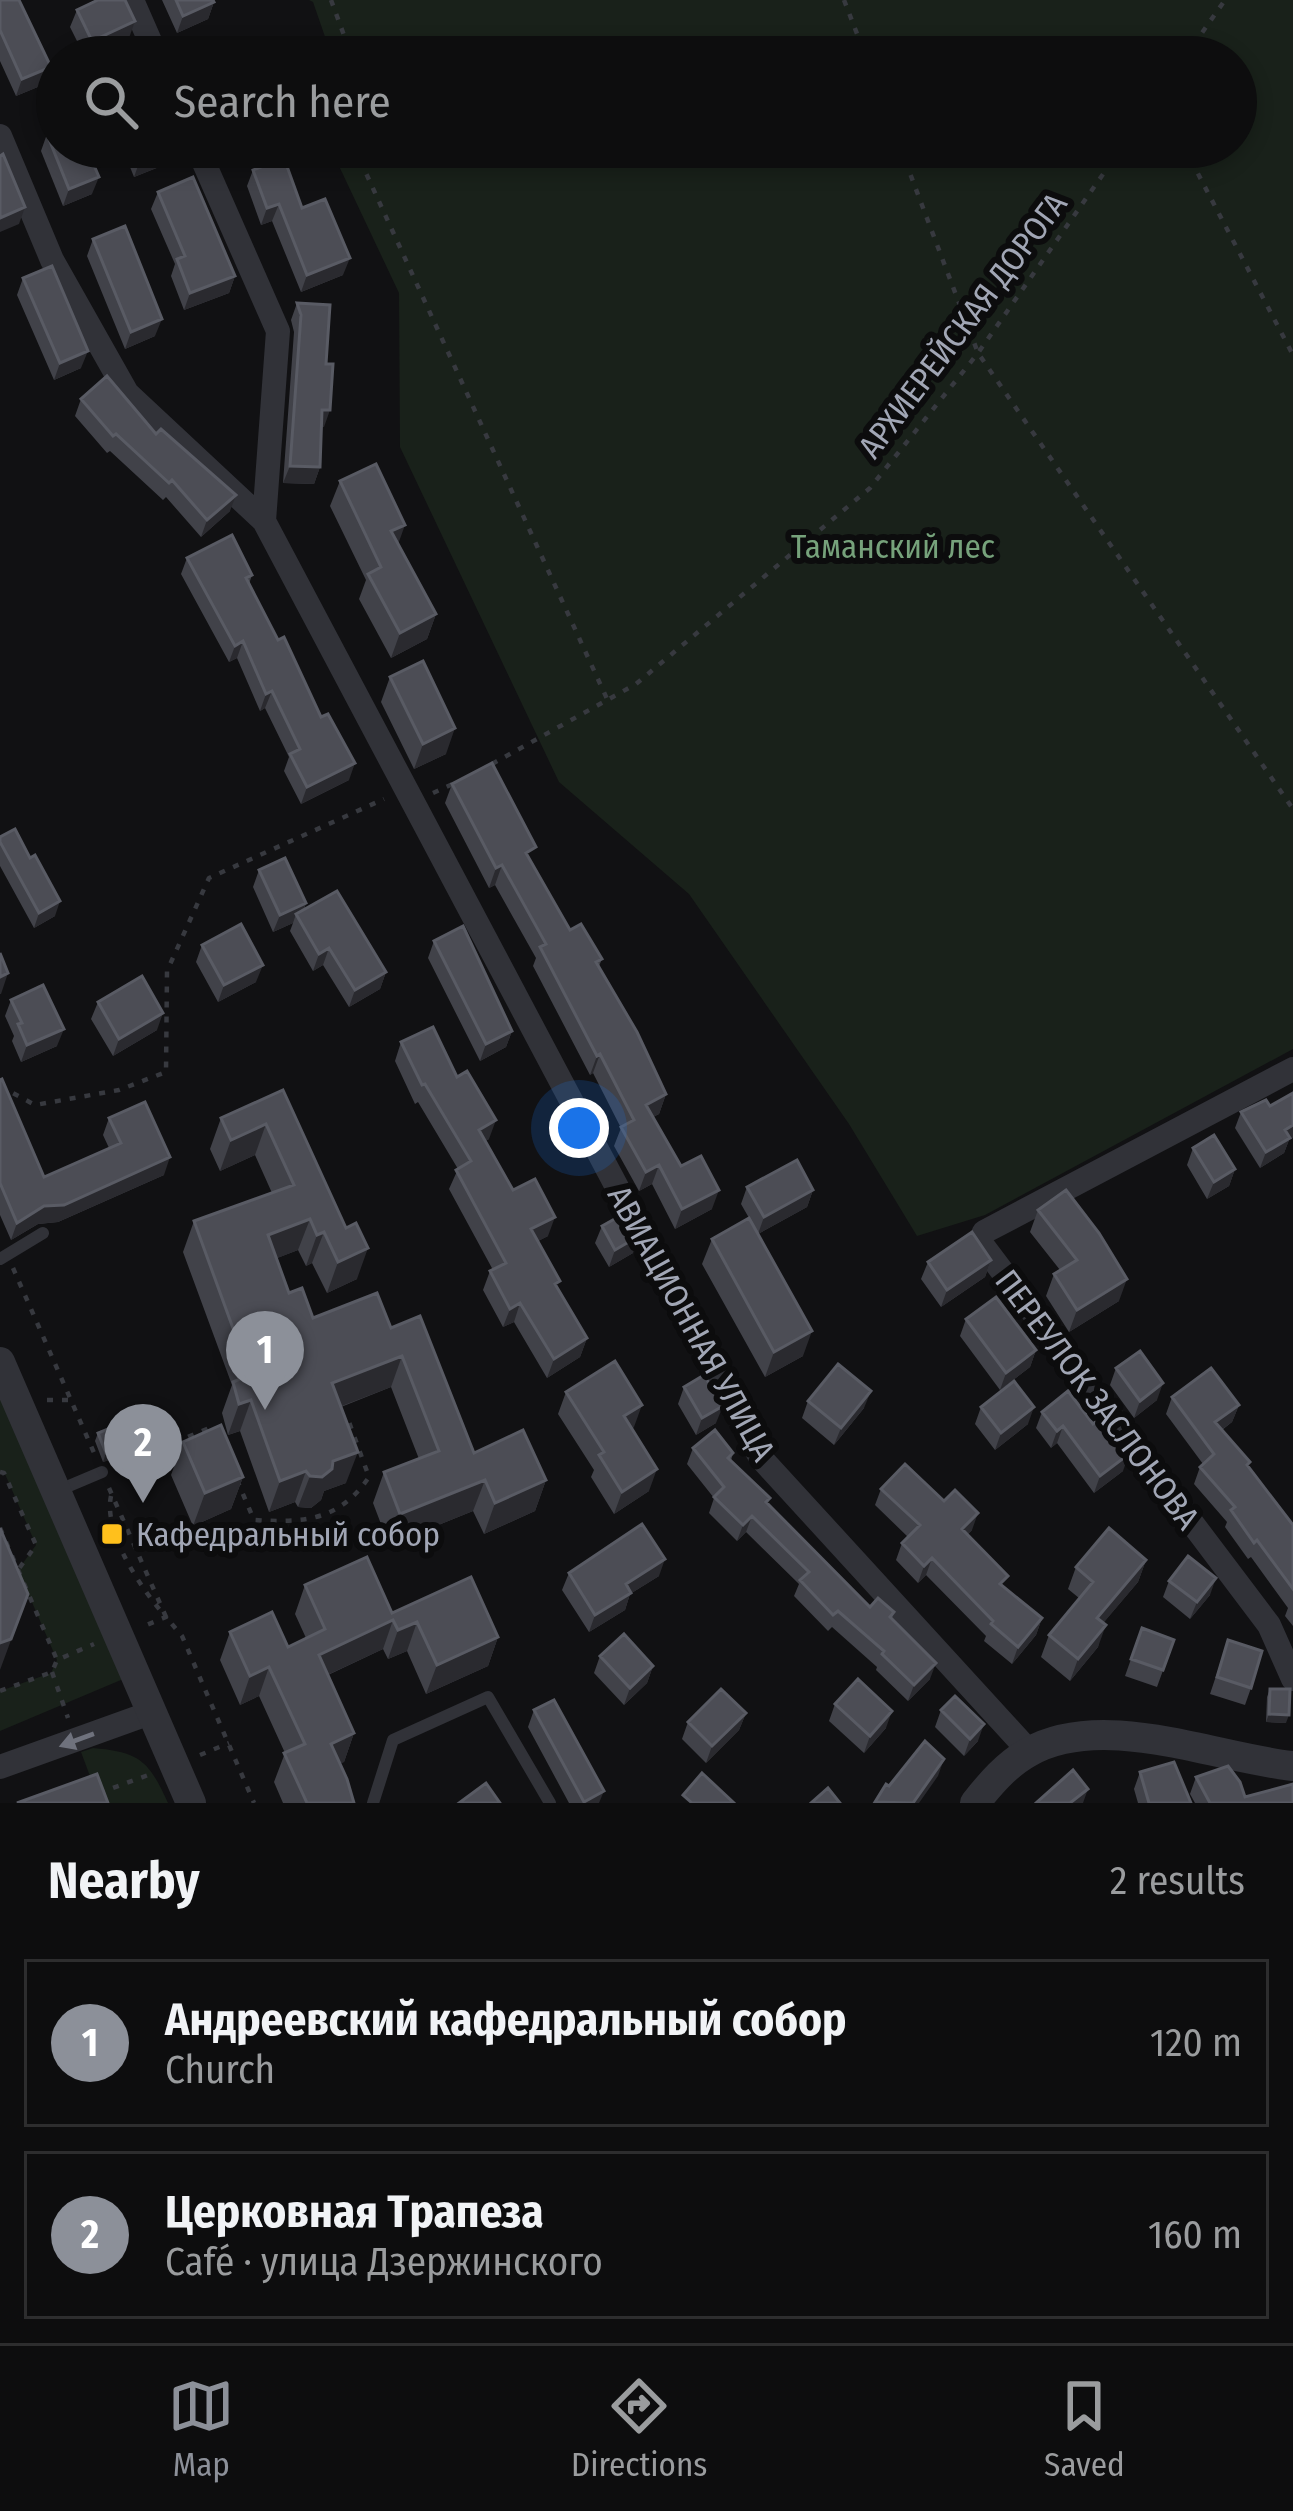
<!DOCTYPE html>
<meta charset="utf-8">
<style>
body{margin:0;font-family:"Fira Sans Condensed",sans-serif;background:#1b1b1c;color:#f1f3f6}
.you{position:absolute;left:579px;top:1128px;width:42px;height:42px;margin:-30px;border:9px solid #fff;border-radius:50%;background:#1a73e8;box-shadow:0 0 0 18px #1a73e833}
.badge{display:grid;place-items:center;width:78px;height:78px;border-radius:50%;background:#8c9099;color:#fff;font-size:39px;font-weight:700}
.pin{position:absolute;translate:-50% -99px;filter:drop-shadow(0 3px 6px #0008)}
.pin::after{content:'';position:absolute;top:63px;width:42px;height:36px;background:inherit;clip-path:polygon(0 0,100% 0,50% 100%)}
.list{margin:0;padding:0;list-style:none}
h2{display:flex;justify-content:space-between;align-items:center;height:156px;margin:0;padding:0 48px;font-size:51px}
h2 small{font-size:39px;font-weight:400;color:#9a9c9e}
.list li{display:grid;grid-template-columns:78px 1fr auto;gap:36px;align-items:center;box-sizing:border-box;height:168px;margin:0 24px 24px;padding:0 24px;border:3px solid #2d2d2e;border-radius:0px}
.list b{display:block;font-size:45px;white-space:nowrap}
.list p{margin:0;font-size:39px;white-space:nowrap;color:#9a9c9e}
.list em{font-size:39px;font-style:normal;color:#9a9c9e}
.icon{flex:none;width:66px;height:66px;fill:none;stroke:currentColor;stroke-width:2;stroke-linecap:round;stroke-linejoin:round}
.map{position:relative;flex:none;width:1293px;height:1803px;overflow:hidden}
.search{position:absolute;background:#0d0d0e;box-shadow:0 6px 18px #0003;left:36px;right:36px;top:36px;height:132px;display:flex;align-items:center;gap:30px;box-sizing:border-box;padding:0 42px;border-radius:66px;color:#9a9c9e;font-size:45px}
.sheet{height:540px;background:#0d0d0e}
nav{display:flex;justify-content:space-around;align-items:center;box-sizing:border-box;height:168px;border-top:3px solid #2d2d2e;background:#0d0d0e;font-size:33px;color:#9a9c9e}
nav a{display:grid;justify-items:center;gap:6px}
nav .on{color:#8c9099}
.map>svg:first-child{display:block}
.green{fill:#19211a}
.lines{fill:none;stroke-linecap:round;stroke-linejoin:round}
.path{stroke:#37393f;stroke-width:4.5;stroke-dasharray:6 9;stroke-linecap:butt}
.service{stroke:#313238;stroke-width:12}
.minor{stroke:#313238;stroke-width:24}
.tertiary{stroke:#313238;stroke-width:30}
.wall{fill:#414249}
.shaded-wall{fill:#2a2a2f}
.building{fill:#4c4d55;stroke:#595b64;stroke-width:3}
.oneway{fill:#6f727d}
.poi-dot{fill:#ffc01c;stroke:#0c0c0d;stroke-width:4.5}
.labels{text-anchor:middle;stroke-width:12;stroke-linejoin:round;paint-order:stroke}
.street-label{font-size:33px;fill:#a1a6b5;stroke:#0c0c0d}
.park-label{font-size:33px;fill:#76a27b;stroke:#0c0c0d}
.poi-label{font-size:33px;fill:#a1a6b5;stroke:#0c0c0d;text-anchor:start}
</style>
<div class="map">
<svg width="1293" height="1803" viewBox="0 0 1293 1803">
<rect width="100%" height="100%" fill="#111113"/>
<!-- green -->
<path class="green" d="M 309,0 L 1293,0 L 1293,1049 L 985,1215 L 917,1236 L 849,1124 L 689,894 L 559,782 L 400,447 L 399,293 L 330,147 L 1236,147 L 1236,57 L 332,57 L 313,2 Z
M 0,1380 L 128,1677 L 0,1731 L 0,1691 L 51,1673 L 57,1660 L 18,1570 L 36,1545 L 5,1474 L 0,1472 Z
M 93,1748 C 140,1752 149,1761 168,1803 L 100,1803 L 81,1752 Z"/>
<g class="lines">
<!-- path -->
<path class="path" d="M 331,0 L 352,57
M 844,0 L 866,57
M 1185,57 L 1225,0
M 354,147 L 608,701
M 900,147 L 978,353 L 1293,809
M 1184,147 L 1293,355
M 492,764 L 636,684 L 870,488 L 978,353 L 1122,147
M 433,793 L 455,783
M 0,1086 L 35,1105 L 119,1090 L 166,1072 L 167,971 L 209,878 L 384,799
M 13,1268 L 95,1455
M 47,1400 L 71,1400
M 119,1466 L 214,1426 L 216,1432
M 0,1472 L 4,1473 L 36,1545 L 18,1570
M 237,1480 L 254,1520 C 304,1523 339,1521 369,1477 L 349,1422
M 109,1488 L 166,1617 L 182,1636 L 254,1803
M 111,1496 C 103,1533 142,1590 166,1617 L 144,1626
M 0,1528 L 57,1660
M 52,1672 L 68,1718
M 0,1691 L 52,1672 L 57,1660 L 94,1644
M 200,1755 L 229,1743
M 99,1793 L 151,1774"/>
<!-- service -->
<path class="service" d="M 0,1259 L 43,1233
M 57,1491 L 102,1472
M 373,1803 L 393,1740 L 488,1697 L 550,1803"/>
<!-- minor -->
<path class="minor" d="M 132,0 L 157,57
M 0,136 L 52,260 L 127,393 L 264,521 L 760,1457 L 1029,1751
M 197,147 L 278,331 L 264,521
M 1293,1069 L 984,1232 L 980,1242 L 1269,1625 L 1293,1679
M 0,1767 L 153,1712"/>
<!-- tertiary -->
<path class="tertiary" d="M 0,1362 L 191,1803
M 975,1803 C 990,1784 1007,1764 1029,1752 C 1103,1710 1215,1758 1293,1766"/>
</g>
<!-- wall -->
<path class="wall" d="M 0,0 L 51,67 L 45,84 L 16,96 L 0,61 Z
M 162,0 L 213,0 L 214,2 L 208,19 L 177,33 Z
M 77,10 L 129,38 L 85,57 L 70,27 Z
M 47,134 L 92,194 L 63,206 L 41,151 Z
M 122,147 L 179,147 L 174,161 L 134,177 Z
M 253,170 L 302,208 L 343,275 L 301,292 L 272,221 L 261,225 L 247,186 Z
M 158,192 L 235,276 L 229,293 L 184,310 L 171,276 L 175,264 L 151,209 Z
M 93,239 L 155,336 L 125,349 L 87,256 Z
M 23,278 L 81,368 L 54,380 L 17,295 Z
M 297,303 L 324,427 L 322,427 L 320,467 L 314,484 L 283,483 L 294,332 L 291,320 Z
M 81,399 L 156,434 L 230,511 L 201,537 L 166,497 L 163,500 L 110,451 L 107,453 L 75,416 Z
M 340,481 L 436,614 L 427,639 L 391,658 L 359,599 L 366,580 L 330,506 Z
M 187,558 L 252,575 L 249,584 L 349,780 L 301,804 L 284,771 L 289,757 L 265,708 L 260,711 L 237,658 L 229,662 L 181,574 Z
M 390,677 L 446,754 L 414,769 L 381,702 Z
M 452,784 L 531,862 L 570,930 L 602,959 L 599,966 L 666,1094 L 659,1114 L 653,1117 L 681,1166 L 712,1209 L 675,1229 L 652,1184 L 639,1191 L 614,1146 L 621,1128 L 593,1073 L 590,1075 L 533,966 L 536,958 L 495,885 L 489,888 L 445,803 Z
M 0,837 L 30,858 L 55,916 L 34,928 L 0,866 Z
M 259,870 L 306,903 L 304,910 L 386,972 L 380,989 L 349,1007 L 323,965 L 313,971 L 290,931 L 293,923 L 273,932 L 253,887 Z
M 434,941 L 512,1031 L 506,1047 L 480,1061 L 428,958 Z
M 202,945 L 256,982 L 218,1002 L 196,962 Z
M 11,1000 L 57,1046 L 21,1062 L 12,1041 L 14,1036 L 5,1016 Z
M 98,1002 L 157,1030 L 113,1056 L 91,1019 Z
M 401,1042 L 489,1139 L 485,1141 L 513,1190 L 548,1236 L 538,1241 L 557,1288 L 587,1338 L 580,1357 L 547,1378 L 514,1322 L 503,1327 L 483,1290 L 490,1271 L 493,1270 L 449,1189 L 458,1169 L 418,1102 L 415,1104 L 395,1061 Z
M 0,1080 L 44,1177 L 109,1148 L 103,1135 L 109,1118 L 164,1175 L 58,1222 L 38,1224 L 11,1240 L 0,1215 Z
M 283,1090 L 357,1279 L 327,1293 L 312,1263 L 306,1266 L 298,1250 L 277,1258 L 289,1293 L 313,1318 L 391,1328 L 474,1453 L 546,1480 L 535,1511 L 484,1534 L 473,1511 L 389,1545 L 373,1503 L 384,1472 L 419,1459 L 391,1387 L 341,1407 L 346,1483 L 324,1491 L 321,1500 L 311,1508 L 298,1507 L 295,1502 L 269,1512 L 240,1431 L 228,1435 L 222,1413 L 232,1385 L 183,1252 L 194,1221 L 272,1193 L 255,1155 L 220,1171 L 210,1149 L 221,1118 Z
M 1241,1112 L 1289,1140 L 1284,1153 L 1260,1168 L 1235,1128 Z
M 1193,1148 L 1235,1169 L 1229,1186 L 1207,1199 L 1187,1165 Z
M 747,1187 L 813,1190 L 807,1207 L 758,1234 L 803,1356 L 765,1377 L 702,1264 L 712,1239 L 749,1218 L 741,1204 Z
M 1038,1210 L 1119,1301 L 1069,1332 L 1046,1296 L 1054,1274 L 1060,1270 L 1030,1232 Z
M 602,1226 L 633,1253 L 609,1267 L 595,1243 Z
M 991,1260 L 985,1277 L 941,1307 L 921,1279 L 928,1262 Z
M 966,1319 L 1036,1350 L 1030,1367 L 1000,1390 L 960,1336 Z
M 1116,1368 L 1157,1400 L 1134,1418 L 1110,1385 Z
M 684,1387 L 716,1423 L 696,1435 L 678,1404 Z
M 566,1392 L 634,1427 L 632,1428 L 649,1491 L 614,1514 L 591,1477 L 594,1470 L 558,1414 Z
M 1172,1397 L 1239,1405 L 1232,1422 L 1222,1430 L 1293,1525 L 1293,1626 L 1285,1616 L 1288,1608 L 1251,1557 L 1248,1559 L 1225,1527 L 1227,1522 L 1194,1484 L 1200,1467 L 1203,1464 L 1166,1414 Z
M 808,1401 L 864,1408 L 834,1445 L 802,1418 Z
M 981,1407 L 1028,1424 L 995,1450 L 975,1424 Z
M 1042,1412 L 1123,1471 L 1094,1493 L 1057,1443 L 1051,1448 L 1036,1428 Z
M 98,1433 L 124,1455 L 103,1462 L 95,1441 Z
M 183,1442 L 243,1477 L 231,1509 L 193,1526 L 171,1475 Z
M 693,1448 L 733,1453 L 731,1461 L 770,1498 L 768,1503 L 870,1607 L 894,1612 L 892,1619 L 930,1679 L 908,1701 L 876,1670 L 877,1667 L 832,1627 L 828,1631 L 794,1596 L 799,1584 L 746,1532 L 737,1541 L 709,1513 L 714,1498 L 687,1464 Z
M 881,1489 L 972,1530 L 967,1535 L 1004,1587 L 1042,1618 L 1036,1635 L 1012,1664 L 984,1641 L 986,1636 L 926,1575 L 918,1583 L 896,1560 L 902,1543 L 908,1537 L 875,1505 Z
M 1146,1560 L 1138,1582 L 1103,1623 L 1098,1647 L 1070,1681 L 1041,1657 L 1049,1635 L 1079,1598 L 1068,1589 L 1076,1567 Z
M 569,1573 L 659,1576 L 630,1594 L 625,1610 L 589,1632 L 562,1590 Z
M 1169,1581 L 1210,1595 L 1190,1619 L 1163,1597 Z
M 305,1585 L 392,1613 L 498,1637 L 488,1666 L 426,1694 L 407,1651 L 388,1659 L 383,1649 L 328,1675 L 354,1733 L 344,1762 L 340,1763 L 354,1803 L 283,1803 L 274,1782 L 285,1753 L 259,1696 L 240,1705 L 220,1660 L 230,1632 L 288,1647 L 306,1638 L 295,1614 Z
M 1142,1628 L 1174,1640 L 1157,1687 L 1125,1676 Z
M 1228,1640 L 1251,1688 L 1245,1705 L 1210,1694 Z
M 600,1656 L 653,1666 L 647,1683 L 624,1705 L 594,1673 Z
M 1270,1689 L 1286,1723 L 1266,1722 L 1267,1697 Z
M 835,1704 L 886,1728 L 864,1753 L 829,1721 Z
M 534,1710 L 599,1803 L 569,1803 L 528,1727 Z
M 941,1710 L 978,1741 L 964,1756 L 935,1727 Z
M 746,1713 L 739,1730 L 706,1763 L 682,1739 L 688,1722 Z
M 1140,1772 L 1191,1803 L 1138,1803 L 1134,1789 Z
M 1196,1777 L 1245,1797 L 1293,1803 L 1195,1803 L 1190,1794 Z"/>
<!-- shaded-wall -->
<path class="shaded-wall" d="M 214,2 L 208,19 L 177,33 L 183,16 Z
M 135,21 L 129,38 L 86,57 L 92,41 Z
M 51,67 L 45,84 L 16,96 L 22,79 Z
M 155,147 L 179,147 L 174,161 L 134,177 L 143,152 Z
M 99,177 L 92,194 L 63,206 L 69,189 Z
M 279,204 L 272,221 L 261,225 L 267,208 Z
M 25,207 L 19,224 L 0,232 L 0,218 Z
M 350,258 L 343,275 L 301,292 L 307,275 Z
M 235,276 L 229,293 L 184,310 L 190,293 Z
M 162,319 L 155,336 L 125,349 L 131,332 Z
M 88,351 L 81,368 L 54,380 L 60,363 Z
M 322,410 L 330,410 L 324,427 L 316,427 Z
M 290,466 L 320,467 L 314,484 L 283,483 Z
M 236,495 L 230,511 L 201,537 L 207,520 Z
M 405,525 L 396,550 L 391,531 Z
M 436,614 L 427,639 L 391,658 L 400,633 Z
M 243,641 L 237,658 L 229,662 L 235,646 Z
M 272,691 L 265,708 L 260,711 L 266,694 Z
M 455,728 L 446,754 L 414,769 L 423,744 Z
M 355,763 L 349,780 L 301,804 L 307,787 Z
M 502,865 L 495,885 L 489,888 L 496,868 Z
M 60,901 L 55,916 L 34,928 L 39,913 Z
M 306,903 L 300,920 L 296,914 L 293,923 L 273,932 L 280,915 Z
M 329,948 L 323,965 L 313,971 L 319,954 Z
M 263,965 L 256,982 L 218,1002 L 224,985 Z
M 386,972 L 380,989 L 349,1007 L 355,990 Z
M 8,973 L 1,994 L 0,994 L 0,977 Z
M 163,1013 L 157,1030 L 113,1056 L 119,1039 Z
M 64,1029 L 57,1046 L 21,1062 L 27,1045 Z
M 512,1031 L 506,1047 L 480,1061 L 486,1044 Z
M 600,1054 L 593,1073 L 590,1075 L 597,1056 Z
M 666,1094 L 659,1114 L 639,1124 L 646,1105 Z
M 496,1120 L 489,1139 L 472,1149 L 479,1130 Z
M 266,1124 L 255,1155 L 220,1171 L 231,1140 Z
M 1293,1125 L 1293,1138 L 1289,1140 L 1284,1153 L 1260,1168 L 1266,1152 L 1285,1130 Z
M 170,1157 L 164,1175 L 58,1222 L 38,1224 L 11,1240 L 17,1223 L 44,1206 Z
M 659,1165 L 652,1184 L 639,1191 L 646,1172 Z
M 1235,1169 L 1229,1186 L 1207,1199 L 1214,1182 Z
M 719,1190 L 712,1209 L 675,1229 L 682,1209 Z
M 813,1190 L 807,1207 L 758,1234 L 764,1217 Z
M 555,1217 L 548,1236 L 525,1248 L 531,1229 Z
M 310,1219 L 298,1250 L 257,1266 L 268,1235 Z
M 324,1232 L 312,1263 L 306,1266 L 317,1235 Z
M 639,1236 L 633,1253 L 609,1267 L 615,1250 Z
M 368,1248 L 357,1279 L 327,1293 L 338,1262 Z
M 991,1260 L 985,1277 L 941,1307 L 947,1290 Z
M 1127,1279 L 1119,1301 L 1069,1332 L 1077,1310 Z
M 520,1303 L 514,1322 L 503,1327 L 510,1309 Z
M 812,1331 L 803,1356 L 765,1377 L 774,1352 Z
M 587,1338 L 580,1357 L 547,1378 L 554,1359 Z
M 1036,1350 L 1030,1367 L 1000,1390 L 1006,1373 Z
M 402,1356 L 391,1387 L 321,1414 L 332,1383 Z
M 1163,1383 L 1157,1400 L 1134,1418 L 1140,1401 Z
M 871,1391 L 864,1408 L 834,1445 L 841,1428 Z
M 251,1400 L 240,1431 L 228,1435 L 239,1404 Z
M 642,1405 L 634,1427 L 616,1438 L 624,1416 Z
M 1239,1405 L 1232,1422 L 1209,1439 L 1215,1422 Z
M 723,1406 L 716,1423 L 696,1435 L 702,1418 Z
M 1034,1407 L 1028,1424 L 995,1450 L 1001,1433 Z
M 1063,1426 L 1057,1443 L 1051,1448 L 1057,1431 Z
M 127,1447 L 124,1455 L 103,1462 L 106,1453 Z
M 358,1452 L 346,1483 L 324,1491 L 321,1500 L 311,1508 L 298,1507 L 310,1476 L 333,1461 Z
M 1129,1454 L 1123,1471 L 1094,1493 L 1100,1476 Z
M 657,1469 L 649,1491 L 614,1514 L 622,1492 Z
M 306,1471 L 295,1502 L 269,1512 L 280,1481 Z
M 243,1477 L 231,1509 L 193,1526 L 205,1493 Z
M 485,1480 L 473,1511 L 389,1545 L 400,1514 Z
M 546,1480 L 535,1511 L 484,1534 L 495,1503 Z
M 978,1513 L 972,1530 L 955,1546 L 962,1529 Z
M 752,1516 L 746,1532 L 737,1541 L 743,1525 Z
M 932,1558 L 926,1575 L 918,1583 L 924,1566 Z
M 665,1559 L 659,1576 L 630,1594 L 625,1610 L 589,1632 L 595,1615 L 626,1584 Z
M 1146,1560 L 1138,1582 L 1089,1640 L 1097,1618 Z
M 1216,1578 L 1210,1595 L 1190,1619 L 1197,1602 Z
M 28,1594 L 0,1670 L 0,1643 Z
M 1042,1618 L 1036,1635 L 1012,1664 L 1018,1647 Z
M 393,1620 L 383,1649 L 308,1684 L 319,1655 Z
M 417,1622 L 407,1651 L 388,1659 L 398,1630 Z
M 1106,1625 L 1098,1647 L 1070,1681 L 1078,1659 Z
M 498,1637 L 488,1666 L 426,1694 L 437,1665 Z
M 936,1663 L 930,1679 L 908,1701 L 914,1685 Z
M 653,1666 L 647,1683 L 624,1705 L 630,1688 Z
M 269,1667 L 259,1696 L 240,1705 L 250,1676 Z
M 892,1711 L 886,1728 L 864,1753 L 870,1736 Z
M 746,1713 L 739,1730 L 706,1763 L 712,1746 Z
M 1269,1714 L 1289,1715 L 1286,1723 L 1266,1722 Z
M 984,1724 L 978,1741 L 964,1756 L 970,1739 Z
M 354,1733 L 344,1762 L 321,1772 L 331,1744 Z
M 944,1759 L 938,1776 L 919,1803 L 913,1803 Z
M 1088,1789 L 1083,1803 L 1070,1803 Z
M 604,1791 L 599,1803 L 583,1803 L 584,1802 Z"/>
<!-- building -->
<path class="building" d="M 0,0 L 19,0 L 51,67 L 22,79 L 0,30 Z
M 98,0 L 125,0 L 135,21 L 92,41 L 77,10 Z
M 176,0 L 213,0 L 214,2 L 183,16 Z
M 235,39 L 242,57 L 195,57 L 194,55 Z
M 57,130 L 57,147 L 86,147 L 99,177 L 69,189 L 47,134 Z
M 3,154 L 25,207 L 0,218 L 0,156 Z
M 284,158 L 302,208 L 325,199 L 350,258 L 307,275 L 279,204 L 267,208 L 253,170 Z
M 193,177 L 235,276 L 190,293 L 177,259 L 185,256 L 158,192 Z
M 125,226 L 162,319 L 131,332 L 93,239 Z
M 52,266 L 88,351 L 60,363 L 23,278 Z
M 297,303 L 330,305 L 326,364 L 333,364 L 330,410 L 322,410 L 320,467 L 290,466 L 301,315 Z
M 107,376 L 156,434 L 161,429 L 236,495 L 207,520 L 172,480 L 169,483 L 116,434 L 113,436 L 81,399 Z
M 376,464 L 405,525 L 391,531 L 436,614 L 400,633 L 368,574 L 381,567 L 340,481 Z
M 232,535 L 252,575 L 246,578 L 278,640 L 284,637 L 321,717 L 328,714 L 355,763 L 307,787 L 290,754 L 300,749 L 272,691 L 266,694 L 243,641 L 235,646 L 187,558 Z
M 423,661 L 455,728 L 423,744 L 390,677 Z
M 492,763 L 536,847 L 526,853 L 570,930 L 581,924 L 602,959 L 596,962 L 637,1032 L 666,1094 L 646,1105 L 681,1166 L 701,1156 L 719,1190 L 682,1209 L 659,1165 L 646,1172 L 621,1127 L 634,1120 L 600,1054 L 597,1056 L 540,947 L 546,944 L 502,865 L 496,868 L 452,784 Z
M 15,829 L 30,858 L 35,855 L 60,901 L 39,913 L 0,842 L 0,837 Z
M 285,858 L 306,903 L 280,915 L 259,870 Z
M 337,891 L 386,972 L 355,990 L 329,948 L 319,954 L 296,914 Z
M 241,924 L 263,965 L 224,985 L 202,945 Z
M 463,926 L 512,1031 L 486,1044 L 434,941 Z
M 0,953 L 8,973 L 0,977 Z
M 142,976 L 163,1013 L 119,1039 L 98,1002 Z
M 43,985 L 64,1029 L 27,1045 L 18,1024 L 22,1023 L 11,1000 Z
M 433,1027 L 457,1077 L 467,1071 L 496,1120 L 479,1130 L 513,1190 L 535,1179 L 555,1217 L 531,1229 L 560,1281 L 555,1284 L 587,1338 L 554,1359 L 520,1303 L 510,1309 L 490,1271 L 506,1263 L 456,1170 L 471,1161 L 425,1084 L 422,1085 L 401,1042 Z
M 2,1079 L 44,1177 L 121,1143 L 109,1118 L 145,1102 L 170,1157 L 64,1205 L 44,1206 L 17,1223 L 0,1183 L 0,1080 Z
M 283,1090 L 346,1228 L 356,1223 L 368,1248 L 338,1262 L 324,1232 L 317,1235 L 310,1219 L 268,1235 L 289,1293 L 302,1288 L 313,1318 L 377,1293 L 391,1328 L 420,1316 L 474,1453 L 523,1430 L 546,1480 L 495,1503 L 485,1480 L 400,1514 L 384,1472 L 439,1451 L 402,1356 L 332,1383 L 358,1452 L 333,1461 L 332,1469 L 322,1477 L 310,1476 L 306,1471 L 280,1481 L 251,1400 L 239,1404 L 233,1382 L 250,1375 L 194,1221 L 294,1185 L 266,1124 L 231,1140 L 221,1118 Z
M 1293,1093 L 1293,1125 L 1285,1130 L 1290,1138 L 1266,1152 L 1241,1112 L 1266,1100 L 1270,1106 Z
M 1214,1135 L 1235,1169 L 1214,1182 L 1193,1148 Z
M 797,1160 L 813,1190 L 764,1217 L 747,1187 Z
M 1066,1190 L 1099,1233 L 1127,1279 L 1077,1310 L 1054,1274 L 1077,1260 L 1038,1210 Z
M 627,1212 L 639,1236 L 615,1250 L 602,1226 Z
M 749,1218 L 812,1331 L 774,1352 L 712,1239 Z
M 972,1232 L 991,1260 L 947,1290 L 928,1262 Z
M 996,1297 L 1036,1350 L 1006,1373 L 966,1319 Z
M 1140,1351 L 1163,1383 L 1140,1401 L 1116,1368 Z
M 615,1361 L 642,1405 L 624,1416 L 657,1469 L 622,1492 L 599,1455 L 604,1452 L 566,1392 Z
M 838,1364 L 871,1391 L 841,1428 L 808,1401 Z
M 1211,1368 L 1239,1405 L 1215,1422 L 1250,1462 L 1247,1465 L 1293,1525 L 1293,1589 L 1257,1540 L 1254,1543 L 1231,1510 L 1235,1507 L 1200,1467 L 1214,1454 L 1172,1397 Z
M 704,1375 L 723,1406 L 702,1418 L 684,1387 Z
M 1014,1381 L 1034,1407 L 1001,1433 L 981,1407 Z
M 1068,1391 L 1093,1424 L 1102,1417 L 1129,1454 L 1100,1476 L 1063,1426 L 1057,1431 L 1042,1412 Z
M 118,1425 L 127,1447 L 106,1453 L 98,1433 Z
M 221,1425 L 243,1477 L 205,1493 L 183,1442 Z
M 715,1430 L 733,1453 L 728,1458 L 770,1498 L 766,1502 L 870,1607 L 878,1598 L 894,1612 L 890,1617 L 936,1663 L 914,1685 L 882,1654 L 884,1651 L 838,1611 L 833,1615 L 800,1580 L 809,1572 L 752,1516 L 743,1525 L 714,1497 L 724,1487 L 693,1448 Z
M 905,1464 L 944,1501 L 955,1490 L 978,1513 L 962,1529 L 1008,1576 L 1000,1584 L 1042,1618 L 1018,1647 L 991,1624 L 993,1621 L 932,1558 L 924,1566 L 902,1543 L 920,1525 L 881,1489 Z
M 642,1524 L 665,1559 L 626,1584 L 631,1593 L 595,1615 L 569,1573 Z
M 0,1528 L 28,1594 L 11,1639 L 0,1643 Z
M 1109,1528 L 1146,1560 L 1097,1618 L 1106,1625 L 1078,1659 L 1049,1635 L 1093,1582 L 1076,1567 Z
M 1188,1556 L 1216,1578 L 1197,1602 L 1169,1581 Z
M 367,1557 L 392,1613 L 471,1577 L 498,1637 L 437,1665 L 417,1622 L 398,1630 L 393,1620 L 319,1655 L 354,1733 L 331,1744 L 347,1779 L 354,1803 L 307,1803 L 284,1753 L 305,1744 L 269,1667 L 250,1676 L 230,1632 L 272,1612 L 288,1647 L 325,1629 L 305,1585 Z
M 1142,1628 L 1174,1640 L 1163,1670 L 1131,1659 Z
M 624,1634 L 653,1666 L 630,1688 L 600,1656 Z
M 1228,1640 L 1262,1651 L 1251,1688 L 1217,1677 Z
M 858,1679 L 892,1711 L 870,1736 L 835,1704 Z
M 721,1689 L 746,1713 L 712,1746 L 688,1722 Z
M 1270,1689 L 1290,1689 L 1289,1715 L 1269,1714 Z
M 955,1696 L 984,1724 L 970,1739 L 941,1710 Z
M 554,1700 L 604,1791 L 584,1802 L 534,1710 Z
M 925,1741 L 944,1759 L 913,1803 L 875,1802 L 886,1784 L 889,1786 Z
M 1174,1762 L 1191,1803 L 1149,1803 L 1140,1772 Z
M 1228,1766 L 1240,1782 L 1245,1797 L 1293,1784 L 1293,1803 L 1210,1803 L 1196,1777 Z
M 1073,1770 L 1088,1789 L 1070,1803 L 1036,1803 Z
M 702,1773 L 734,1803 L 692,1803 L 683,1795 Z
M 97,1774 L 108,1803 L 17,1803 Z
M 486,1783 L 500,1803 L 459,1803 Z
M 828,1788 L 840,1803 L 811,1803 Z"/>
<!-- one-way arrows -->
<defs><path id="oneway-solid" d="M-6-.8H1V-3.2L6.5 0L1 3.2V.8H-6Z" transform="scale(3)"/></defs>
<use class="oneway" href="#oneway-solid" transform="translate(77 1740) rotate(160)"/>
<!-- markers -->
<rect class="poi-dot" x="100" y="1522" width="24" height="24" rx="6"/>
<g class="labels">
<!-- street labels -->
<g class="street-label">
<text transform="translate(962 325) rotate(-53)" y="12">АРХИЕРЕЙСКАЯ ДОРОГА</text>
<text transform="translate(692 1323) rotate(61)" y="12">АВИАЦИОННАЯ УЛИЦА</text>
<text transform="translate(1098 1399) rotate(53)" y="12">ПЕРЕУЛОК ЗАСЛОНОВА</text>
</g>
<!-- park labels -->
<g class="park-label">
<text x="893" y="558">Таманский лес</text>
</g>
<!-- poi labels -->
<g class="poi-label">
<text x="136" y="1546">Кафедральный собор</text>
</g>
</g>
</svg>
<div class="you"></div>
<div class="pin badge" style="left:265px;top:1410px">1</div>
<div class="pin badge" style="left:143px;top:1503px">2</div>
<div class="search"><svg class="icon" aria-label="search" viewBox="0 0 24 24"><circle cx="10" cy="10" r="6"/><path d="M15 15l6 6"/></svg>Search here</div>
</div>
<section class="sheet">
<h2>Nearby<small>2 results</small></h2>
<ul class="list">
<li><span class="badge">1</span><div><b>Андреевский кафедральный собор</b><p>Church</p></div><em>120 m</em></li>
<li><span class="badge">2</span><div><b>Церковная Трапеза</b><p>Café · улица Дзержинского</p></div><em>160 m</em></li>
</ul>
</section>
<nav>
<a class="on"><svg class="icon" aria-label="map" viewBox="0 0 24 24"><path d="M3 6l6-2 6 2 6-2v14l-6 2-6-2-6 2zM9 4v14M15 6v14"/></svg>Map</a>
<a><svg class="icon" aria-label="directions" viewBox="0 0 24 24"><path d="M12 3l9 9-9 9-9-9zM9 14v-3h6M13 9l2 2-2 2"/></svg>Directions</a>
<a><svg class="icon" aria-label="saved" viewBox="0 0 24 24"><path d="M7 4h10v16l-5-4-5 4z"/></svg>Saved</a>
</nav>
